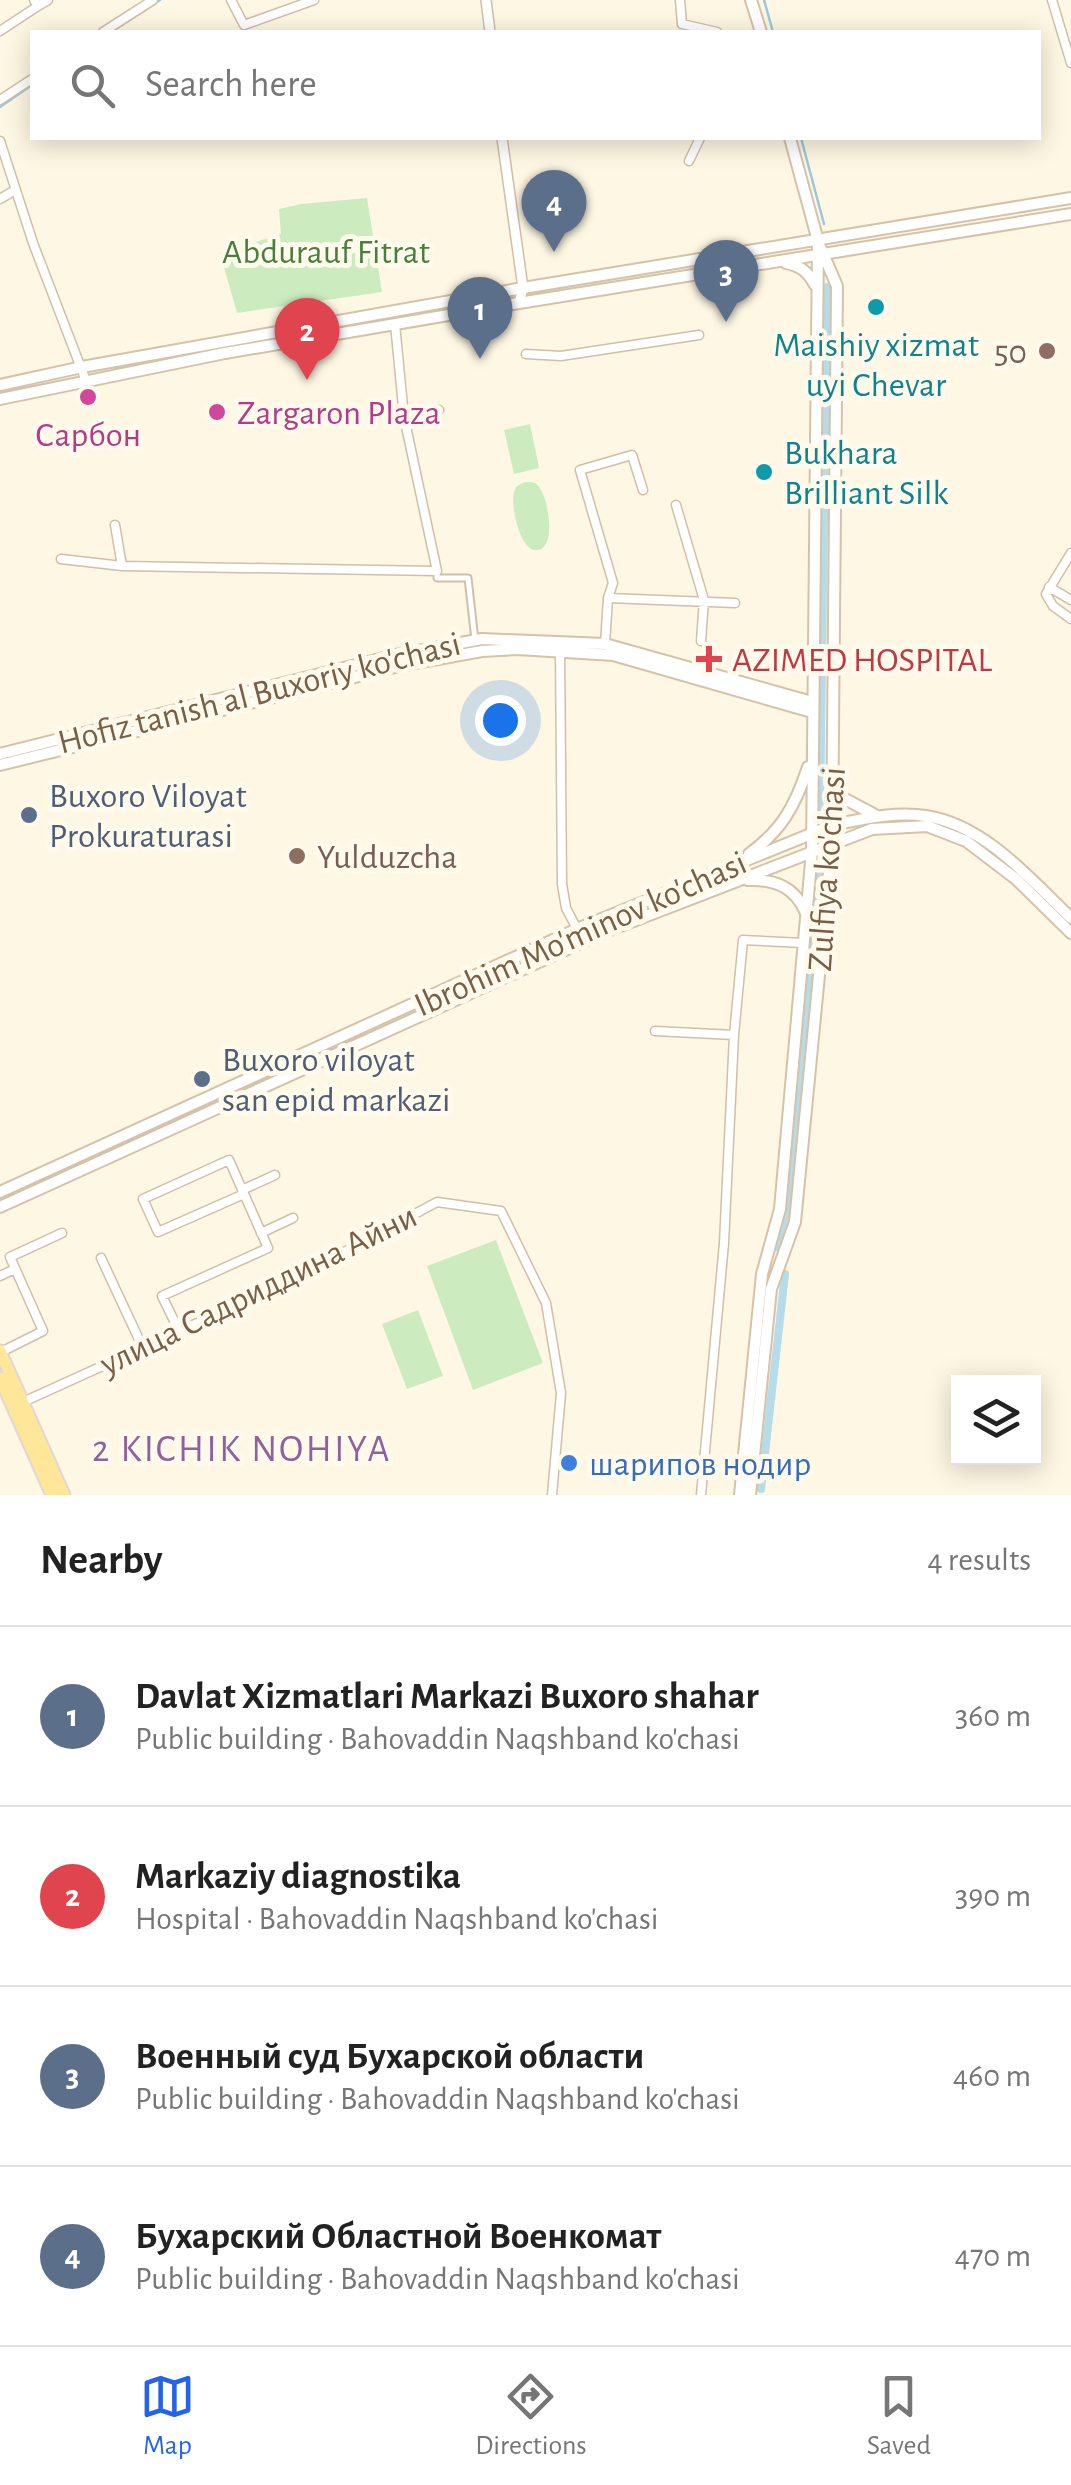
<!DOCTYPE html>
<meta charset="utf-8">
<style>
body{margin:0;font-family:"Alegreya Sans",sans-serif;background:#f2f2f2;color:#222}
.controls{position:absolute;right:30px;bottom:30px;display:grid;overflow:hidden;border-radius:0px;box-shadow:0 5px 25px #0003}
.controls button{width:90px;height:90px;display:grid;place-items:center;padding:0;border:0;border-bottom:2px solid #e0e0e0;background:#fff;color:#222;font:50px sans-serif}
.you{position:absolute;left:500px;top:720px;width:35px;height:35px;margin:-25px;border:8px solid #fff;border-radius:50%;background:#1a73e8;box-shadow:0 0 0 15px #1a73e833}
.badge{display:grid;place-items:center;width:65px;height:65px;border-radius:50%;background:#2563eb;color:#fff;font-size:32px;font-weight:700}
.pin{position:absolute;translate:-50% -82px;filter:drop-shadow(0 2px 5px #0008)}
.pin::after{content:'';position:absolute;top:52px;width:35px;height:30px;background:inherit;clip-path:polygon(0 0,100% 0,50% 100%)}
.list{margin:0;padding:0;list-style:none}
h2{display:flex;justify-content:space-between;align-items:center;height:130px;margin:0;padding:0 40px;font-size:42px}
h2 small{font-size:32px;font-weight:400;color:#767676}
.list li{display:grid;grid-template-columns:65px 1fr auto;gap:30px;align-items:center;box-sizing:border-box;height:180px;padding:0 40px;border-top:2px solid #e0e0e0}
.list b{display:block;font-size:38px;white-space:nowrap}
.list p{margin:0;font-size:32px;white-space:nowrap;color:#767676}
.list em{font-size:32px;font-style:normal;color:#767676}
.icon{flex:none;width:55px;height:55px;fill:none;stroke:currentColor;stroke-width:2;stroke-linecap:round;stroke-linejoin:round}
.map{position:relative;flex:none;width:1071px;height:1495px;overflow:hidden}
.search{position:absolute;background:#fff;box-shadow:0 5px 25px #0003;left:30px;right:30px;top:30px;height:110px;display:flex;align-items:center;gap:25px;box-sizing:border-box;padding:0 35px;border-radius:0px;color:#767676;font-size:38px}
.sheet{height:850px;background:#fff}
nav{display:flex;justify-content:space-around;align-items:center;box-sizing:border-box;height:140px;border-top:2px solid #e0e0e0;background:#fff;font-size:28px;color:#767676}
nav a{display:grid;justify-items:center;gap:5px}
nav .on{color:#2563eb}
.map>svg:first-child{display:block}
.green{fill:#ccecc0}
.lines{fill:none;stroke-linecap:round;stroke-linejoin:round}
.stream{stroke:#9bc9db;stroke-width:2.5}
.canal{stroke:#b6dbe9;stroke-width:8}
.pedestrian-casing{stroke:#d0bfa9;stroke-width:9}
.minor-casing{stroke:#d0bfa9;stroke-width:11}
.tertiary-casing{stroke:#d0bfa9;stroke-width:12}
.secondary-casing{stroke:#d5c2a8;stroke-width:14}
.primary-casing{stroke:#dfd9d3;stroke-width:15}
.pedestrian{stroke:#fff;stroke-width:5}
.minor{stroke:#fff;stroke-width:8}
.tertiary{stroke:#fff;stroke-width:9}
.secondary{stroke:#fff;stroke-width:10}
.primary{stroke:#ffe699;stroke-width:11}
.culture-dot{fill:#0f9aa8;stroke:#fffaeb;stroke-width:4}
.education-dot{fill:#8d6e63;stroke:#fffaeb;stroke-width:4}
.hotel-dot{fill:#d1479c;stroke:#fffaeb;stroke-width:4}
.health-dot{fill:#e0444e;stroke:#fffaeb;stroke-width:4}
.service-dot{fill:#5c6f8a;stroke:#fffaeb;stroke-width:4}
.shop-dot{fill:#3f7fe0;stroke:#fffaeb;stroke-width:4}
.labels{text-anchor:middle;stroke-width:10;stroke-linejoin:round;paint-order:stroke}
.park-label{font-size:35px;fill:#497f3e;stroke:#fffaeb}
.culture-label{font-size:35px;fill:#0d838f;stroke:#fffaeb}
.education-label{font-size:35px;fill:#785e54;stroke:#fffaeb;text-anchor:end}
.hotel-label{font-size:35px;fill:#b23c85;stroke:#fffaeb;text-anchor:start}
.health-label{font-size:35px;fill:#be3a42;stroke:#fffaeb;text-anchor:start}
.street-label{font-size:35px;fill:#785f47;stroke:#fffaeb}
.service-label{font-size:35px;fill:#4e5e75;stroke:#fffaeb;text-anchor:start}
.shop-label{font-size:35px;fill:#366cbe;stroke:#fffaeb;text-anchor:start}
.neighbourhood-label{font-size:38px;letter-spacing:2.5px;fill:#90629c;stroke:#fffaeb}
</style>
<div class="map">
<svg width="1071" height="1495" viewBox="0 0 1071 1495">
<rect width="100%" height="100%" fill="#fef7e3"/>
<!-- green -->
<path class="green" d="M 367,198 L 382,292 L 237,313 L 220,253 L 281,234 L 279,209 L 301,204 Z
M 530,424 L 539,468 L 514,474 L 504,430 Z
M 525,482 C 531,482 535,481 539,487 C 548,497 557,547 538,550 C 520,554 510,504 514,492 C 516,485 519,485 525,482 Z
M 496,1240 L 543,1363 L 473,1390 L 427,1266 Z
M 418,1310 L 443,1376 L 407,1389 L 382,1324 Z"/>
<g class="lines">
<!-- stream -->
<path class="stream" d="M 764,0 L 773,32
M 111,32 L 160,0
M 0,107 L 32,85
M 801,138 L 824,224"/>
<!-- canal -->
<path class="canal" d="M 820,814 L 827,287
M 779,1248 L 787,1219 L 791,1183 L 820,861
M 761,1489 L 785,1274"/>
<defs>
<path id="pedestrian" d="M 437,571 L 437,578 L 468,578 L 475,640"/>
<path id="minor" d="M 34,0 L 38,6 L 48,0
M 231,0 L 244,25 L 314,0
M 680,0 L 682,24 L 717,32
M 1052,0 L 1071,63
M 0,31 L 38,6
M 103,32 L 153,0
M 0,100 L 32,79
M 0,141 L 33,243 L 86,381
M 689,161 L 700,138
M 0,199 L 15,190
M 526,354 L 561,356 L 699,335
M 404,417 L 439,410
M 676,505 L 704,600 L 701,641
M 115,525 L 122,566 L 437,571 L 404,417 L 395,324
M 1071,553 L 1046,594 L 1053,606 L 1071,619
M 61,559 L 122,566
M 1049,587 L 1071,600
M 608,598 L 735,603
M 605,644 L 608,598 L 613,583 L 580,470 L 632,455 L 643,490
M 560,649 L 562,884 L 566,908 L 577,929
M 655,1031 L 734,1035
M 242,1190 L 275,1175
M 261,1233 L 293,1218
M 101,1258 L 143,1348
M 0,1276 L 15,1269
M 179,1331 L 162,1296 L 268,1248 L 229,1160 L 143,1199 L 158,1232 L 244,1194
M 1,1352 L 43,1331 L 10,1257 L 62,1233
M 23,1402 L 292,1280 L 437,1202 L 501,1211 L 546,1303 L 561,1393 L 552,1495
M 701,1495 L 724,1243 L 734,1035 L 743,940 L 803,943"/>
<path id="tertiary" d="M 486,0 L 490,32
M 502,138 L 523,288 L 519,303"/>
<path id="secondary" d="M 751,0 L 761,32
M 786,263 C 801,266 808,272 815,285
M 0,385 L 82,367 L 523,288 L 1071,198
M 0,399 L 225,353 L 519,303 L 1071,214
M 0,754 L 396,655 L 482,639 L 605,644 L 812,702
M 0,765 L 399,666 L 482,651 L 518,649 L 613,655 L 812,712
M 835,786 L 845,799 L 877,816
M 749,854 C 782,830 795,806 808,767
M 748,880 C 775,879 795,887 806,913
M 0,1192 L 577,929 L 833,825 C 863,819 895,811 926,816 C 985,825 1030,879 1071,918
M 0,1207 L 605,932 L 872,829 L 927,826 L 966,841 L 1016,879 L 1071,933
M 740,1495 L 762,1274 L 780,1209 L 812,851 L 818,241 L 790,138
M 750,1495 L 771,1289 L 795,1222 L 832,842 L 837,286 L 818,242"/>
<path id="primary" d="M 0,1351 L 64,1495
M 0,1378 L 52,1495"/>
</defs>
<!-- pedestrian casing -->
<use href="#pedestrian" class="pedestrian-casing"/>
<!-- minor casing -->
<use href="#minor" class="minor-casing"/>
<!-- tertiary casing -->
<use href="#tertiary" class="tertiary-casing"/>
<!-- secondary casing -->
<use href="#secondary" class="secondary-casing"/>
<!-- primary casing -->
<use href="#primary" class="primary-casing"/>
<!-- pedestrian -->
<use href="#pedestrian" class="pedestrian"/>
<!-- minor -->
<use href="#minor" class="minor"/>
<!-- tertiary -->
<use href="#tertiary" class="tertiary"/>
<!-- secondary -->
<use href="#secondary" class="secondary"/>
<!-- primary -->
<use href="#primary" class="primary"/>
</g>
<!-- markers -->
<g class="culture-dot">
<circle cx="876" cy="307" r="10"/>
<circle cx="764" cy="472" r="10"/>
</g>
<g class="education-dot">
<circle cx="1047" cy="351" r="10"/>
<circle cx="297" cy="856" r="10"/>
</g>
<g class="hotel-dot">
<circle cx="88" cy="397" r="10"/>
<circle cx="217" cy="412" r="10"/>
</g>
<path class="health-dot" d="M704 644h10v10h10v10h-10v10h-10v-10h-10v-10h10z"/>
<g class="service-dot">
<circle cx="29" cy="815" r="10"/>
<circle cx="202" cy="1079" r="10"/>
</g>
<circle class="shop-dot" cx="569" cy="1463" r="10"/>
<g class="labels">
<!-- park labels -->
<g class="park-label">
<text x="326" y="263">Abdurauf Fitrat</text>
</g>
<!-- culture labels -->
<g class="culture-label">
<text x="876" y="356">Maishiy xizmat<tspan x="876" dy="40">uyi Chevar</tspan></text>
<text x="784" y="464" text-anchor="start">Bukhara<tspan x="784" dy="40">Brilliant Silk</tspan></text>
</g>
<!-- education labels -->
<g class="education-label">
<text x="1027" y="363">50</text>
<text x="317" y="868" text-anchor="start">Yulduzcha</text>
</g>
<!-- hotel labels -->
<g class="hotel-label">
<text x="237" y="424">Zargaron Plaza</text>
<text x="88" y="446" text-anchor="middle">Сарбон</text>
</g>
<!-- health labels -->
<g class="health-label">
<text x="732" y="671">AZIMED HOSPITAL</text>
</g>
<!-- street labels -->
<g class="street-label">
<text transform="translate(259 692) rotate(-14)" y="12">Hofiz tanish al Buxoriy ko'chasi</text>
<text transform="translate(826 869) rotate(-86)" y="12">Zulfiya ko'chasi</text>
<text transform="translate(580 933) rotate(-24)" y="12">Ibrohim Mo'minov ko'chasi</text>
<text transform="translate(258 1289) rotate(-26)" y="12">улица Садриддина Айни</text>
</g>
<!-- service labels -->
<g class="service-label">
<text x="49" y="807">Buxoro Viloyat<tspan x="49" dy="40">Prokuraturasi</tspan></text>
<text x="222" y="1071">Buxoro viloyat<tspan x="222" dy="40">san epid markazi</tspan></text>
</g>
<!-- shop labels -->
<g class="shop-label">
<text x="589" y="1475">шарипов нодир</text>
</g>
<!-- neighbourhood labels -->
<g class="neighbourhood-label">
<text x="242" y="1461">2 KICHIK NOHIYA</text>
</g>
</g>
</svg>
<div class="controls">
<button><svg class="icon" aria-label="layers" viewBox="0 0 24 24"><path d="M12 4l9 5-9 5-9-5zM3 14l9 5 9-5"/></svg></button>
</div>
<div class="you"></div>
<div class="pin badge" style="left:480px;top:359px;background:#5c6f8a">1</div>
<div class="pin badge" style="left:307px;top:380px;background:#e0444e">2</div>
<div class="pin badge" style="left:726px;top:322px;background:#5c6f8a">3</div>
<div class="pin badge" style="left:554px;top:252px;background:#5c6f8a">4</div>
<div class="search"><svg class="icon" aria-label="search" viewBox="0 0 24 24"><circle cx="10" cy="10" r="6"/><path d="M15 15l6 6"/></svg>Search here</div>
</div>
<section class="sheet">
<h2>Nearby<small>4 results</small></h2>
<ul class="list">
<li><span class="badge" style="background:#5c6f8a">1</span><div><b>Davlat Xizmatlari Markazi Buxoro shahar</b><p>Public building · Bahovaddin Naqshband ko'chasi</p></div><em>360 m</em></li>
<li><span class="badge" style="background:#e0444e">2</span><div><b>Markaziy diagnostika</b><p>Hospital · Bahovaddin Naqshband ko'chasi</p></div><em>390 m</em></li>
<li><span class="badge" style="background:#5c6f8a">3</span><div><b>Военный суд Бухарской области</b><p>Public building · Bahovaddin Naqshband ko'chasi</p></div><em>460 m</em></li>
<li><span class="badge" style="background:#5c6f8a">4</span><div><b>Бухарский Областной Военкомат</b><p>Public building · Bahovaddin Naqshband ko'chasi</p></div><em>470 m</em></li>
</ul>
</section>
<nav>
<a class="on"><svg class="icon" aria-label="map" viewBox="0 0 24 24"><path d="M3 6l6-2 6 2 6-2v14l-6 2-6-2-6 2zM9 4v14M15 6v14"/></svg>Map</a>
<a><svg class="icon" aria-label="directions" viewBox="0 0 24 24"><path d="M12 3l9 9-9 9-9-9zM9 14v-3h6M13 9l2 2-2 2"/></svg>Directions</a>
<a><svg class="icon" aria-label="saved" viewBox="0 0 24 24"><path d="M7 4h10v16l-5-4-5 4z"/></svg>Saved</a>
</nav>
